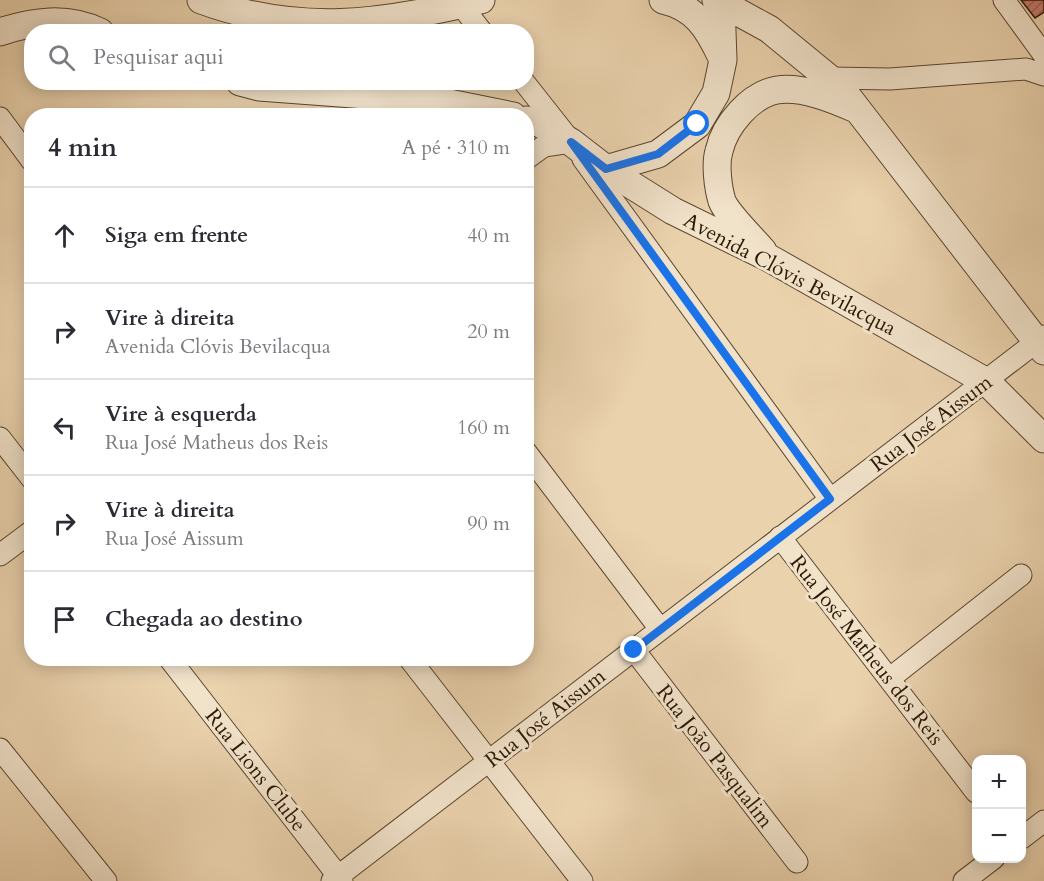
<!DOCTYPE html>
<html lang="pt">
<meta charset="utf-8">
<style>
body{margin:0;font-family:Cardo,serif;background:#f7f7f7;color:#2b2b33}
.controls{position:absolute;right:18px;bottom:18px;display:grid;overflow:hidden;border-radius:12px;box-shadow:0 3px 15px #0003}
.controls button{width:54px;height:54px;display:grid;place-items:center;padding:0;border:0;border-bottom:2px solid #e1e1e2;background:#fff;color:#2b2b33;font:30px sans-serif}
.stop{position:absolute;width:18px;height:18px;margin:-14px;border:4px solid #1a73e8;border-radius:50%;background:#fff}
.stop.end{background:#1a73e8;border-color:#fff;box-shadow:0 2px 6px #0008}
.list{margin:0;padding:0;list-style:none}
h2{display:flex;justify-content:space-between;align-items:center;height:78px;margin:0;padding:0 24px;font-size:26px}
h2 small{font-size:20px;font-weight:400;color:#7c7c81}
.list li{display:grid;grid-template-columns:39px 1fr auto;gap:18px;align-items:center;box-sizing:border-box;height:96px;padding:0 24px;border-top:2px solid #e1e1e2}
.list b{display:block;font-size:22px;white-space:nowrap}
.list p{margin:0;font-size:20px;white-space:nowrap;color:#7c7c81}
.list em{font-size:20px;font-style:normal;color:#7c7c81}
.icon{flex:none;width:33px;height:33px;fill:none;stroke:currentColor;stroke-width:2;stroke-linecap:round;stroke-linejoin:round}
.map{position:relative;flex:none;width:1044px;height:881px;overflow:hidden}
.search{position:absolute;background:#fff;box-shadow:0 3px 15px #0003;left:24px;top:24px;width:510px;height:66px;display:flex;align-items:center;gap:15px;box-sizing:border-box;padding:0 21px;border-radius:24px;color:#7c7c81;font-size:22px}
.panel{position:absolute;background:#fff;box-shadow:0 3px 15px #0003;left:24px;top:108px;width:510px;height:558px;border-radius:24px}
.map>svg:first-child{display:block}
.building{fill:url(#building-hatch);stroke:#2b1803;stroke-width:1.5}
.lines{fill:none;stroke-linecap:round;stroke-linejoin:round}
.minor-casing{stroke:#5b462e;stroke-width:23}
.tertiary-casing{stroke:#5b462e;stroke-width:29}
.minor{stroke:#f1e2ca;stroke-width:21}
.tertiary{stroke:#f1e2ca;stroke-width:27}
.route{stroke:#1a73e8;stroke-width:8}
.labels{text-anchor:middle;stroke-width:6;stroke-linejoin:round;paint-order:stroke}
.street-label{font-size:21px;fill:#2b1803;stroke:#f1e2ca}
</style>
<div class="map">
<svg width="1044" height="881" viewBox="0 0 1044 881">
<defs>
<pattern id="building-hatch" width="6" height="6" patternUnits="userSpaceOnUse" patternTransform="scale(1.5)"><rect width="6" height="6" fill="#c97b6f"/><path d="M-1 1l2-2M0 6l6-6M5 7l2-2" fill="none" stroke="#a36459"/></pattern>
</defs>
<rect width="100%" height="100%" fill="#ead2ad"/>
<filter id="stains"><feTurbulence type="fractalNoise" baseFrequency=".00333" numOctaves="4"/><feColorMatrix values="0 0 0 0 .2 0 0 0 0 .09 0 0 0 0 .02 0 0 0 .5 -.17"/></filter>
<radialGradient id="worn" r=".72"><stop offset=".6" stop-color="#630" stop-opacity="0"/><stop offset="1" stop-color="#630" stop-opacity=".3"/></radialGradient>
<!-- building -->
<path class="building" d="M 1021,0 L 1044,0 L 1044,12 L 1035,18 Z"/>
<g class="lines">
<defs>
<path id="minor" d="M 457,0 L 482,32
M 1004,0 L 1044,55
M 830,78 L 890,79 L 1026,69 L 1044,75
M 524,82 L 565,134
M 0,118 L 32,161
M 526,159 L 544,146 L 571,142
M 583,159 L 830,499
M 0,438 L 32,479
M 526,452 L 660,629
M 780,537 L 976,792
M 0,555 L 32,531
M 634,650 L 797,862
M 169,658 L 342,881
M 409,658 L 582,881
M 889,679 L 1021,575
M 0,749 L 106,881
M 1022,838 L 1044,821
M 332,881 L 1044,336
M 964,881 L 994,858"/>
<path id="tertiary" d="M 201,0 C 299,36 382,24 481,0
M 663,0 C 695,7 708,28 721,56
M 716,0 L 769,29 L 841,88 L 1044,351
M 0,32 C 33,21 67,16 100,32
M 240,82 L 259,87 L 434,100 L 513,116
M 526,120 L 539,123 L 571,142 L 606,169 L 673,211 L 769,258 L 987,382 L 1044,439
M 606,169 L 658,154 L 697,125 L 716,93 L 723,60 L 721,2
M 763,251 C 753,239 727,214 722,201 C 718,188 715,164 719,151 C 725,125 750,95 777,90 C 802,86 833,99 856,109"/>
</defs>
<!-- minor casing -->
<use href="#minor" class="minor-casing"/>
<!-- tertiary casing -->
<use href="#tertiary" class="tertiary-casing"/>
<!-- minor -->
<use href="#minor" class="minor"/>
<!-- tertiary -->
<use href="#tertiary" class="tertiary"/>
</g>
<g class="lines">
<!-- route -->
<path class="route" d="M 634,650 L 830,499 L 571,142 L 606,169 L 658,154 L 697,124"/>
</g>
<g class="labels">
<!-- street labels -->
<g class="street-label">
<text transform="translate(790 274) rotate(28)" y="7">Avenida Clóvis Bevilacqua</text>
<text transform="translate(931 423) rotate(-37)" y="7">Rua José Aissum</text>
<text transform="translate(867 650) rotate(52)" y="7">Rua José Matheus dos Reis</text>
<text transform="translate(545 718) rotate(-38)" y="7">Rua José Aissum</text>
<text transform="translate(715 756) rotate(52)" y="7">Rua João Pasqualim</text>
<text transform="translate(256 770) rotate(52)" y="7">Rua Lions Clube</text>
</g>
</g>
<rect width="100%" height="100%" filter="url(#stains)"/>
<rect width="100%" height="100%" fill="url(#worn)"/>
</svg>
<div class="controls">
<button>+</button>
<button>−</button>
</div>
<div class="stop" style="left:697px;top:124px"></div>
<div class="stop end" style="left:634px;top:650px"></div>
<div class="search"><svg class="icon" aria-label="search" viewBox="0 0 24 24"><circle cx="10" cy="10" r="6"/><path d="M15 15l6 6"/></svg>Pesquisar aqui</div>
<section class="panel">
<h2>4 min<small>A pé · 310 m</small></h2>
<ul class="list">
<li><svg class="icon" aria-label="ahead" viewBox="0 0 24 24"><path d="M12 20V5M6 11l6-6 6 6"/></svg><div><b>Siga em frente</b></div><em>40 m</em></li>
<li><svg class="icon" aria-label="right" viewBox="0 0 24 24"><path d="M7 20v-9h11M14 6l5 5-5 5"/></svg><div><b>Vire à direita</b><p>Avenida Clóvis Bevilacqua</p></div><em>20 m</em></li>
<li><svg class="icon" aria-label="left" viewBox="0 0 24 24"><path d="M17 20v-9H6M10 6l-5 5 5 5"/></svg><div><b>Vire à esquerda</b><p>Rua José Matheus dos Reis</p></div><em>160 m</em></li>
<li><svg class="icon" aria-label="right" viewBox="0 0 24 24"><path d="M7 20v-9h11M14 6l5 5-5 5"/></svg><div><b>Vire à direita</b><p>Rua José Aissum</p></div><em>90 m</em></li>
<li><svg class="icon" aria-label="arrive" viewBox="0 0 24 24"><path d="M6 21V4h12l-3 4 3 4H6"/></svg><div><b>Chegada ao destino</b></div></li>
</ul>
</section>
</div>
